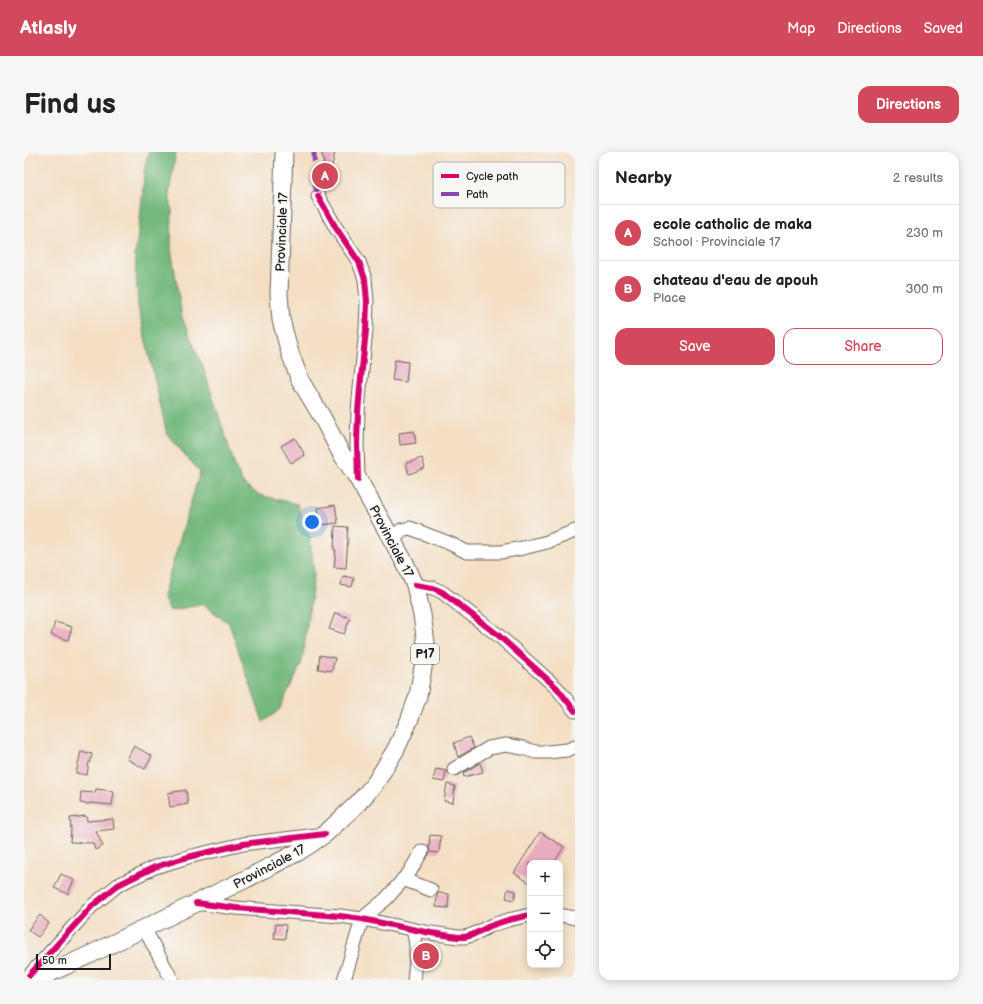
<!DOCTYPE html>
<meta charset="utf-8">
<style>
body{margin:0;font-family:"Balsamiq Sans",sans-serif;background:#f6f6f6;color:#222}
.controls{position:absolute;right:12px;bottom:12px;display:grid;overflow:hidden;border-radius:8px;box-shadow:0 2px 10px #0003}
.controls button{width:36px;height:36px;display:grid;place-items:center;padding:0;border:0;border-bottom:1px solid #e0e0e0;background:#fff;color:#222;font:20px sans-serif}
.scale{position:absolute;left:12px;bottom:10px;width:75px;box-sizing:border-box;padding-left:4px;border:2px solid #1c1c1c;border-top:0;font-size:11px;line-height:14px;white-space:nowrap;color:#1c1c1c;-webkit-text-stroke:3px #f6f6f2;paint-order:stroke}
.you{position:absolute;left:288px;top:370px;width:14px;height:14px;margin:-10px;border:3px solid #fff;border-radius:50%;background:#1a73e8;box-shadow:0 0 0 6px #1a73e833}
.badge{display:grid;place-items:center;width:26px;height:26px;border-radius:50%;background:#d1495b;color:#fff;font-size:13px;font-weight:700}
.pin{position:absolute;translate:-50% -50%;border:2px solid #fff;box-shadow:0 1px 4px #0006}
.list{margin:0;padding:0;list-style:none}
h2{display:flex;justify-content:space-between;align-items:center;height:52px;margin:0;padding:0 16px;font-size:17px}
h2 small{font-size:13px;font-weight:400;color:#767676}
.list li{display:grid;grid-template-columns:26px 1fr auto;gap:12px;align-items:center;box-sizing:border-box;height:56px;padding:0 16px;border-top:1px solid #e0e0e0}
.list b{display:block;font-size:15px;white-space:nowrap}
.list p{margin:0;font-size:13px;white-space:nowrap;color:#767676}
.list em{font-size:13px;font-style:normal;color:#767676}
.actions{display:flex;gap:8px;padding:12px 16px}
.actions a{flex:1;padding:9px 0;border:1px solid #d1495b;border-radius:12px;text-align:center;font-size:14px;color:#d1495b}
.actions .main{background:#d1495b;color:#fff}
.icon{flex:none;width:22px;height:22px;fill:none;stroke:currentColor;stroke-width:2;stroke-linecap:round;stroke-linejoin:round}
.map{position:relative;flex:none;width:551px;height:828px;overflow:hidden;border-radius:12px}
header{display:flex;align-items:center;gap:24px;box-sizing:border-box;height:56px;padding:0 20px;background:#d1495b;color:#fff}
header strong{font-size:19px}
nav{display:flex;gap:22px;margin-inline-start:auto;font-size:14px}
.intro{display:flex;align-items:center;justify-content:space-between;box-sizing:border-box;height:96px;padding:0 24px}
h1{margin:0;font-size:28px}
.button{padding:10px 18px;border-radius:12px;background:#d1495b;color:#fff;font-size:14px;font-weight:700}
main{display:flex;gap:24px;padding:0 24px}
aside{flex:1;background:#fff;border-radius:12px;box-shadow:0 2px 10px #0003}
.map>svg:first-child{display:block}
.forest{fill:#74b97e;stroke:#486a4d}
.building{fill:#e9adc0}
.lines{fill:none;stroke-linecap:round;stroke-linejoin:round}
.minor-casing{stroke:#686057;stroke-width:15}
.major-casing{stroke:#686057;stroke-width:19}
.minor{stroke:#fff;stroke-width:13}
.major{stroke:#fff;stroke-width:17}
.quiet{stroke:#8e44ad;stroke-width:5;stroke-dasharray:10 5;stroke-linecap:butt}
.cycleway-casing{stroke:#f6f6f2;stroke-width:8}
.cycleway{stroke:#d6006c;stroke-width:6}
.labels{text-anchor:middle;stroke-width:3.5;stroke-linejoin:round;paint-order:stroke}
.shield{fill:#f6f6f2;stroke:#5d5d5c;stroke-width:1}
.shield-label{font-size:12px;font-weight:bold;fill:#1c1c1c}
.street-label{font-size:13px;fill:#1c1c1c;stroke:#f6f6f2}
.key{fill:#f6f6f2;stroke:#b5b5b2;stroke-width:1}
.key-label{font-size:11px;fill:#1c1c1c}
</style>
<header>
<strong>Atlasly</strong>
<nav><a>Map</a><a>Directions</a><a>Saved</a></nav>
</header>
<div class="intro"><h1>Find us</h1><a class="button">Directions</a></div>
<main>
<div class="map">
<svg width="551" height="828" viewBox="0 0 551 828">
<rect width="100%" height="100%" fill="#f6f6f2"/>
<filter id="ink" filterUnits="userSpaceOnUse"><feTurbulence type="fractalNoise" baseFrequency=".025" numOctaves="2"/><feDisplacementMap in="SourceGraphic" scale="8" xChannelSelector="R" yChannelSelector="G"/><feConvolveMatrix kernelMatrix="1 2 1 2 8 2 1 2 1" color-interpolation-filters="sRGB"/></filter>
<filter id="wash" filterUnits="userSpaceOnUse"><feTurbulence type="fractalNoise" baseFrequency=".012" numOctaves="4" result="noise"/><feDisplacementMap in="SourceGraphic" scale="16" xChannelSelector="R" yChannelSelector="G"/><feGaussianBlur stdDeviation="0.9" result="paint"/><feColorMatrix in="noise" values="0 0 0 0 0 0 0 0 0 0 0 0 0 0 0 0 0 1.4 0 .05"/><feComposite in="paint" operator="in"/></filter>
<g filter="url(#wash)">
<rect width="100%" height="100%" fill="#f4dfc4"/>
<!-- forest -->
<path class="forest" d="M 125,0 L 152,0 L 145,41 L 148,59 L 147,96 L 158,166 L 179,215 L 212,317 L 219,332 L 235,343 L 273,352 L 286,386 L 290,422 L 278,510 L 255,558 L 239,570 L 205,471 L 178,452 L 146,459 L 139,444 L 176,320 L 143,282 L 114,154 L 111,103 L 116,68 L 121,14 Z"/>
<g id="blocks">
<!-- building -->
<path class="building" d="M 297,0 L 311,0 L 303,36 L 295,34 L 300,9 Z
M 371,208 L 384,210 L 382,230 L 368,228 Z
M 390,279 L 392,291 L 376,293 L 375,281 Z
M 271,286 L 281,303 L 267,311 L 257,294 Z
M 398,306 L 401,316 L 385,322 L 382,311 Z
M 311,353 L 314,371 L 297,373 L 294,356 Z
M 311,374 L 324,375 L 323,386 L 324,386 L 322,416 L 310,415 L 312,398 L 310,398 Z
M 319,424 L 330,426 L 328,435 L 317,433 Z
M 311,461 L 326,466 L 320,482 L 305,477 Z
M 31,470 L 48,475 L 44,488 L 27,483 Z
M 296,503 L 311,506 L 308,519 L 294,517 Z
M 445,585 L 450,596 L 434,605 L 430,591 Z
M 110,594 L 128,604 L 121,617 L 103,607 Z
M 57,599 L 68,602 L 66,611 L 65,610 L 63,623 L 52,621 Z
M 456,611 L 459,620 L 440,625 L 439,621 Z
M 412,617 L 422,619 L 420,630 L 409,628 Z
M 423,632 L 431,634 L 429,651 L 420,649 Z
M 72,637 L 90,639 L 88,653 L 66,651 L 66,652 L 56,651 L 57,640 L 71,641 Z
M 162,638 L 164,652 L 146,655 L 144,641 Z
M 62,664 L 63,669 L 89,667 L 90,677 L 72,679 L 79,694 L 71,698 L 69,691 L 46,690 L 47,678 L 46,666 Z
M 516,680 L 540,695 L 530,711 L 506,711 L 506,731 L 490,721 Z
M 406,683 L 417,684 L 415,701 L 406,700 L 405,695 Z
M 37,722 L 50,728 L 44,742 L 30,736 Z
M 484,737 L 492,739 L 490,748 L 482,746 Z
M 414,741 L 425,742 L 424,756 L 412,755 L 413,743 Z
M 16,763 L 25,771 L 14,785 L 4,778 Z
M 252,772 L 262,773 L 261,787 L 250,786 Z
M 400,799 L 406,800 L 405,809 L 400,809 Z"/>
</g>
</g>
<g filter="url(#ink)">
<use href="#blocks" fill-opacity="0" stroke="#686057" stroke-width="1"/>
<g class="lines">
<defs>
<path id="minor" d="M 294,44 L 312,76 L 335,110 L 341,127 L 343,150 L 342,178 L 336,236 L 334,260 L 333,292 L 334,327
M 369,391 L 377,378 L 386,376 L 427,392 L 443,400 L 477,400 L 499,396 L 523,390 L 551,379
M 391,433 L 409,436 L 418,440 L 474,483 L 533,536 L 551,559
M 430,617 L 465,596 L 482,593 L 499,596 L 511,600 L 524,600 L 543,598 L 551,595
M 379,727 L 407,738
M 172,751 L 212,756 L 316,764 L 338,767 L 407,781 L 434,785 L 441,785 L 448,783 L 466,774 L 484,768 L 506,763
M 536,763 L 551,766
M 120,776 L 148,828
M 389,778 C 394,795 392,811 390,828
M 1,828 L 68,754 L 94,733 L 106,727 L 131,715 L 164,705 L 219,692 L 301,682
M 320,828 L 338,767 L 362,747 L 370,738 L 385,721 L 398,699"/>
<path id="major" d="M 11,828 L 65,803 L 222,727 L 274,700 L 288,691 L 301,682 L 333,652 L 343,641 L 352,630 L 372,597 L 385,569 L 394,544 L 399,516 L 402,491 L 398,463 L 391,433 L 381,411 L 334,327 L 317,301 L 298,265 L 276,228 L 266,201 L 257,168 L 255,142 L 260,0"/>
</defs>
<!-- minor casing -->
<use href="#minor" class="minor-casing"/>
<!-- major casing -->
<use href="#major" class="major-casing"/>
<!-- minor -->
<use href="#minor" class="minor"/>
<!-- major -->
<use href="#major" class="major"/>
<!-- quiet -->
<path class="quiet" d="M 290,0 L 291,32 L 294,44"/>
<defs>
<path id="cycleway" d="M 294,44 L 312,76 L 335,110 L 341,127 L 343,150 L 342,178 L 336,236 L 334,260 L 333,292 L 334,327
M 391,433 L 409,436 L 418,440 L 474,483 L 533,536 L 551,559
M 172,751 L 212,756 L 316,764 L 338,767 L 407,781 L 434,785 L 441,785 L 448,783 L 466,774 L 484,768 L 506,763
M 1,828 L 68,754 L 94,733 L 106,727 L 131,715 L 164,705 L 219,692 L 301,682"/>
</defs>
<!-- cycleway casing -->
<use href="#cycleway" class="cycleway-casing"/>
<!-- cycleway -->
<use href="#cycleway" class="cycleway"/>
</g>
</g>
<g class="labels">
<!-- shield labels -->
<rect class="shield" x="387" y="492" width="28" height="20" rx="3"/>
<g class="shield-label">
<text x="401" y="506">P17</text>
</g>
<!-- street labels -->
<g class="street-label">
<text transform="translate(257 80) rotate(-88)" y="5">Provinciale 17</text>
<text transform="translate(368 389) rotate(62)" y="5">Provinciale 17</text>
<text transform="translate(245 714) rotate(-28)" y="5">Provinciale 17</text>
</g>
</g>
<!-- legend -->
<rect x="409" y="10" width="132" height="46" rx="6" class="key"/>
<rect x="417" y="22" width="18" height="4" fill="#d6006c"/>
<rect x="417" y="40" width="18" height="4" fill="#8e44ad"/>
<g class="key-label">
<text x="442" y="28">Cycle path</text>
<text x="442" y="46">Path</text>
</g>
</svg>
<div class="controls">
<button>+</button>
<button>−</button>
<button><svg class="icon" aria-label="locate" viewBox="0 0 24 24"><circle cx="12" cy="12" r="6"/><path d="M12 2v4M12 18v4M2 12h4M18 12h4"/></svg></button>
</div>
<div class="scale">50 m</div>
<div class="you"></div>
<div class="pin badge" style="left:301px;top:24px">A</div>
<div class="pin badge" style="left:402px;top:804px">B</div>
</div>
<aside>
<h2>Nearby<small>2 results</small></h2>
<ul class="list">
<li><span class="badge">A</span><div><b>ecole catholic de maka</b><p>School · Provinciale 17</p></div><em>230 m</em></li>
<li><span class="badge">B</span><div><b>chateau d'eau de apouh</b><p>Place</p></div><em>300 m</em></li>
</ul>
<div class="actions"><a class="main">Save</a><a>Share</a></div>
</aside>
</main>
